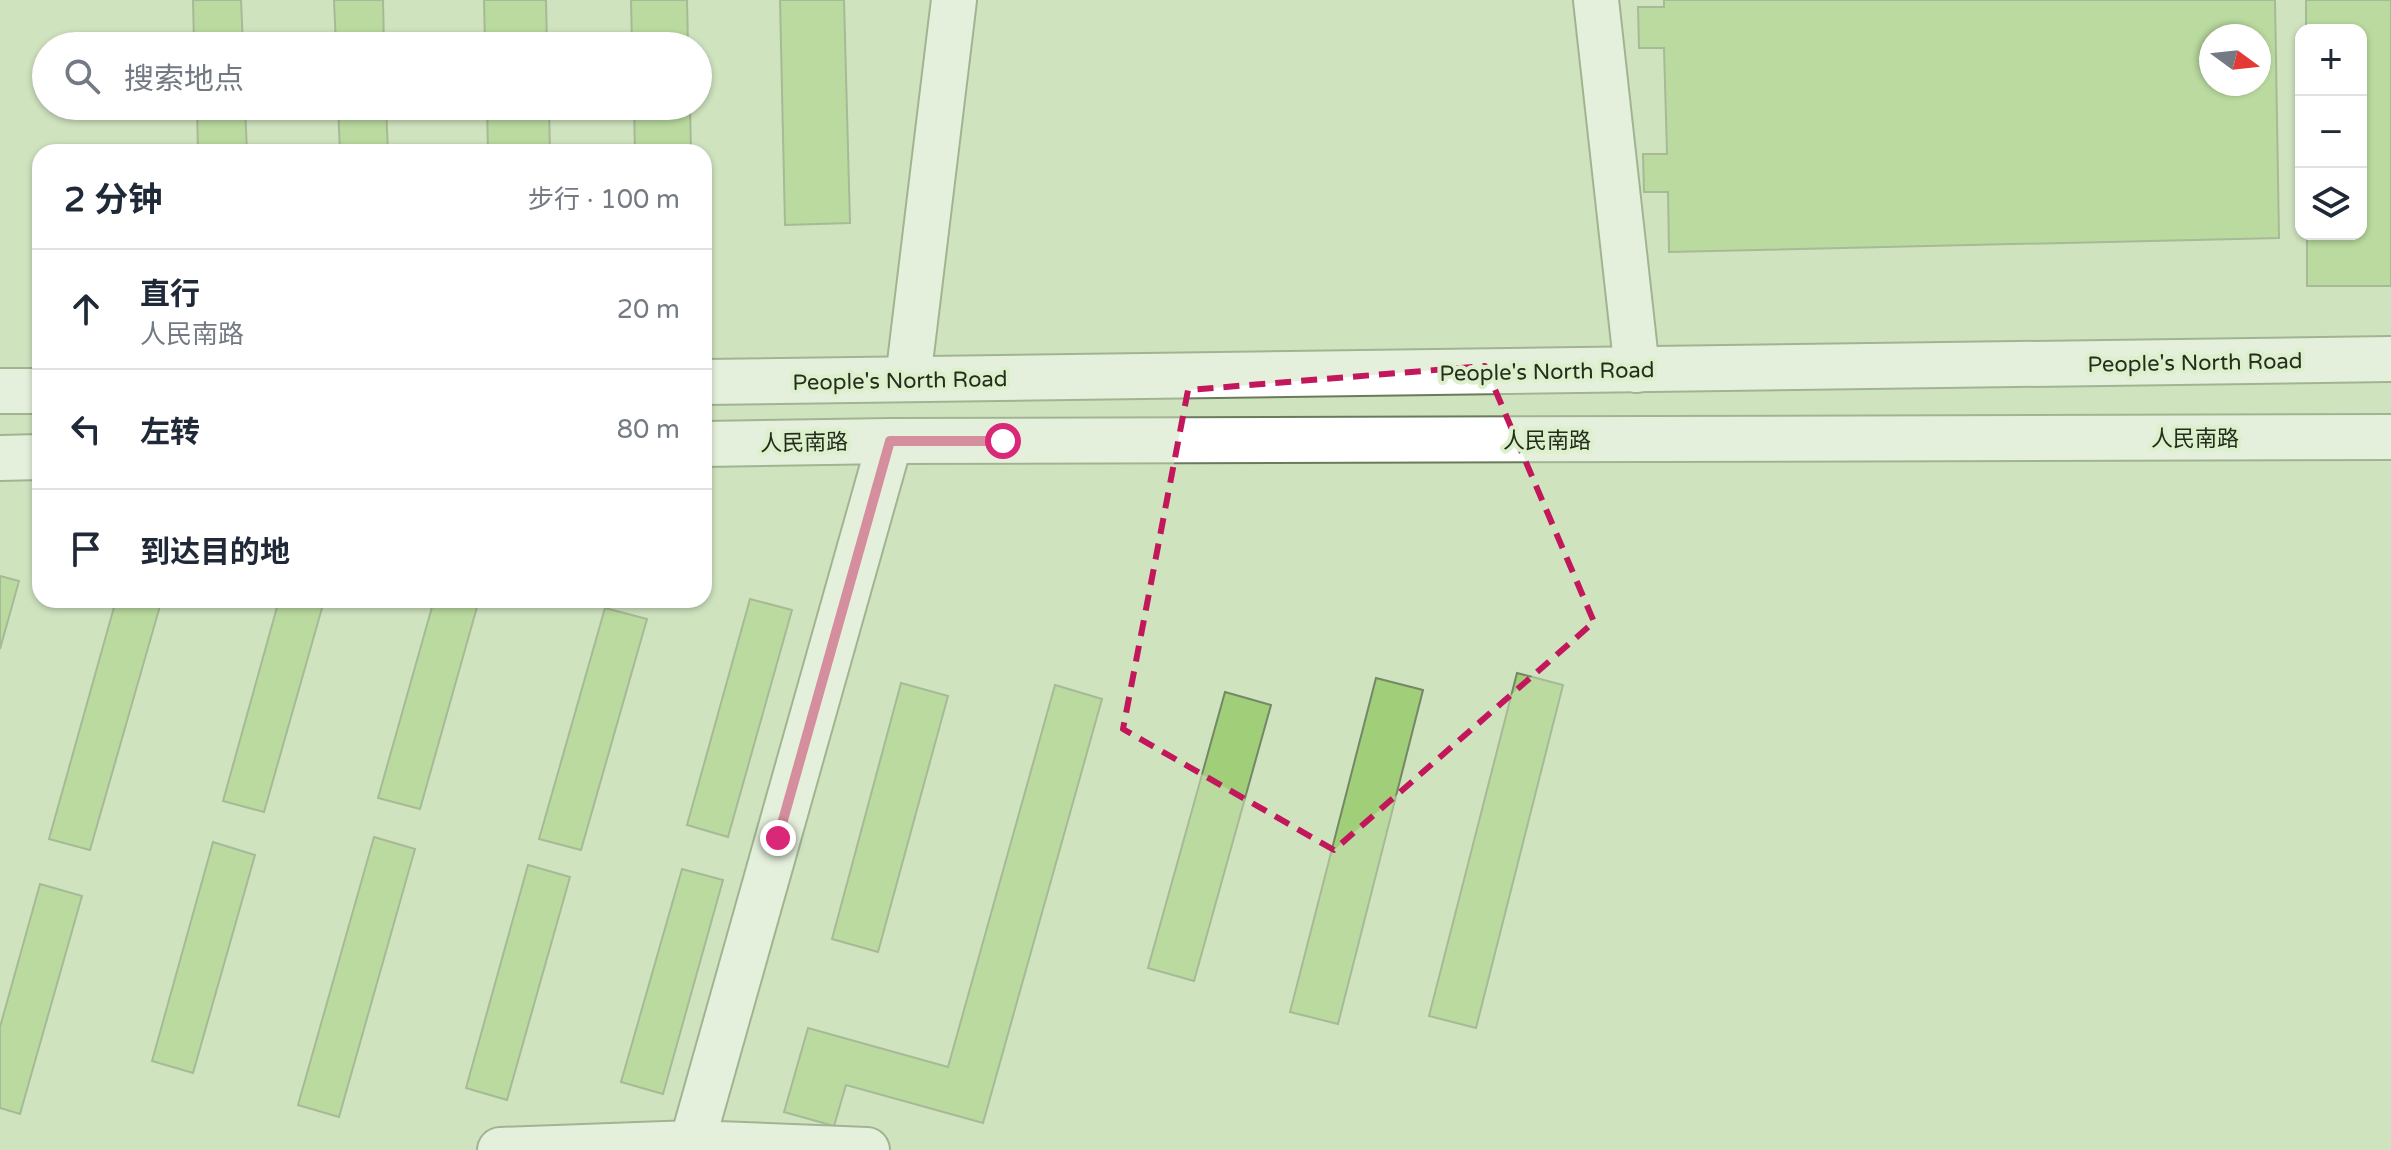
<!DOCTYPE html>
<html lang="zh">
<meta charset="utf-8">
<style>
body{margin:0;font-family:"Varela Round","Noto Sans SC",sans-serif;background:#f6f6f7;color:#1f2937}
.controls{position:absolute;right:24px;top:24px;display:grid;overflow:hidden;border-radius:16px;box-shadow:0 2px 6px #0004}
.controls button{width:72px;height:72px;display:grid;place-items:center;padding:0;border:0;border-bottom:2px solid #e0e1e3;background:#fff;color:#1f2937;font:40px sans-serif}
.compass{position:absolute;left:2199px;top:24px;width:72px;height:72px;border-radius:50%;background:#fff;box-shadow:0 2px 6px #0004;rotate:105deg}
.stop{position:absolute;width:24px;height:24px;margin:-18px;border:6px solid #db2777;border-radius:50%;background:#fff}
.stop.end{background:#db2777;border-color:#fff;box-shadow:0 2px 8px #0008}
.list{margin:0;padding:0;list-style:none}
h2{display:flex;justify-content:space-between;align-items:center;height:104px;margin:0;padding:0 32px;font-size:34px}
h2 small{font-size:26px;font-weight:400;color:#747a83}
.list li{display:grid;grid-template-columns:52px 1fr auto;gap:24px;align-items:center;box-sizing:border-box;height:120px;padding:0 32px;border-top:2px solid #e0e1e3}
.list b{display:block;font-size:30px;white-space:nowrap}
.list p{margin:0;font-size:26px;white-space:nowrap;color:#747a83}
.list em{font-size:26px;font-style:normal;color:#747a83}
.icon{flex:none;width:44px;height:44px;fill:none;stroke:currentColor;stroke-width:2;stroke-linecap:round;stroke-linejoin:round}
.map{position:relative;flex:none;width:2391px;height:1150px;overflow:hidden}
.search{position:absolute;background:#fff;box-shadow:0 2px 6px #0004;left:32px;top:32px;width:680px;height:88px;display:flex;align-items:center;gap:20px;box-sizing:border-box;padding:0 28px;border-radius:44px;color:#747a83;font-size:30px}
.panel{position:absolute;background:#fff;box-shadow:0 2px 6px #0004;left:32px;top:144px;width:680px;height:464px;border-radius:24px}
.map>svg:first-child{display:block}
.building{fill:#a1ce79;stroke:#748766;stroke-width:2;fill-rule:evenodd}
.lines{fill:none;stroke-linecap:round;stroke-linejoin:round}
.minor-casing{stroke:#697b5a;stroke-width:48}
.major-casing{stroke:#697b5a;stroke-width:48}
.minor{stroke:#fff;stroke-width:44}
.major{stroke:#fff;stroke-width:44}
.route{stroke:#db2777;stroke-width:10}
.marked{fill:none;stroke:#c2185b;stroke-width:6;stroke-dasharray:16 10;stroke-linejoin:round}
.labels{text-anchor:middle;stroke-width:8;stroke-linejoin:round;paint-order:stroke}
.street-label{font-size:22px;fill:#252d1f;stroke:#dcf0cc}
</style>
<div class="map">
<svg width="2391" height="1150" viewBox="0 0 2391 1150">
<rect width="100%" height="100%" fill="#cfe3bf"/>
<!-- building -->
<path class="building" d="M 193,0 L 241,0 L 243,46 L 194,46 Z
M 334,0 L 383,0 L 384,46 L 336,46 Z
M 484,0 L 546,0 L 547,46 L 485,46 Z
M 631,0 L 687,0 L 688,46 L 632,46 Z
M 780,0 L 844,0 L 850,223 L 785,225 Z
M 1664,0 L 2275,0 L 2279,238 L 1669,252 L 1668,192 L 1644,192 L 1643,154 L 1667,154 L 1664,48 L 1639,48 L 1638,7 L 1664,7 ZM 2211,36 L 2259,36 L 2259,84 L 2211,84 Z
M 2306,0 L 2391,0 L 2391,286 L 2307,286 L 2307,234 L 2361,234 L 2361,30 L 2306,30 Z
M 197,106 L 245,106 L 247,152 L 198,152 Z
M 338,106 L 386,106 L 388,152 L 340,152 Z
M 487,106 L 549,106 L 550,152 L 488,152 Z
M 634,106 L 690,106 L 691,152 L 635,152 Z
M 0,576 L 19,581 L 0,649 Z
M 750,599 L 792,610 L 728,837 L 687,825 Z
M 116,600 L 140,600 L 160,606 L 90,850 L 49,839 Z
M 279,600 L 324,601 L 264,812 L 223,801 Z
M 434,600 L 479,600 L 420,809 L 378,798 Z
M 605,608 L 647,619 L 581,850 L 539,839 Z
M 1517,673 L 1563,685 L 1476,1028 L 1429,1016 Z
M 1376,678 L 1423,690 L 1338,1024 L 1290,1012 Z
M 901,683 L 948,696 L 878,952 L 832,939 Z
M 1055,685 L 1102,699 L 983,1123 L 846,1085 L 834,1126 L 784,1112 L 808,1028 L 948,1067 Z
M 1225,692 L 1271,705 L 1194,981 L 1148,968 Z
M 374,837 L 415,849 L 339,1117 L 298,1105 Z
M 213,842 L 255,855 L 193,1073 L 152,1061 Z
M 528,865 L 570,877 L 507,1100 L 466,1088 Z
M 682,869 L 723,880 L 663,1094 L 621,1082 Z
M 40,884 L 82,896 L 20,1114 L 0,1108 L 0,1027 Z"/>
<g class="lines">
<defs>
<path id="minor" d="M 1596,0 L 1637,370
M 908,379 L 954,0
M 500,1150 L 692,1143 L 867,1150
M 690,1150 L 890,441"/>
<path id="major" d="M 704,382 L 2391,359
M 0,391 L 40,391
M 704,444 L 890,441 L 2391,437
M 0,458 L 40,457"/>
</defs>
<!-- minor casing -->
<use href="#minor" class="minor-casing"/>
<!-- major casing -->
<use href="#major" class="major-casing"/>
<!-- minor -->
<use href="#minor" class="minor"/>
<!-- major -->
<use href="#major" class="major"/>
</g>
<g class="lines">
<!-- route -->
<path class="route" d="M 778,838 L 890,441 L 1003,441"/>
</g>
<!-- marked area -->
<path d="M0 0H2391V1150H0ZM 1485,366 L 1594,622 L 1334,850 L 1123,729 L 1188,390 Z" fill="#cfe3bf" fill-opacity=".55" fill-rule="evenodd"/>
<path class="marked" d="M 1485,366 L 1594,622 L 1334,850 L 1123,729 L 1188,390 Z"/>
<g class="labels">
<!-- street labels -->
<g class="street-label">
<text transform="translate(2195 362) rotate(-1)" y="8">People's North Road</text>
<text transform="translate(1547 371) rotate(-1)" y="8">People's North Road</text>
<text transform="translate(900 380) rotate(-1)" y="8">People's North Road</text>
<text x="2195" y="446">人民南路</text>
<text x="1547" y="448">人民南路</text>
<text transform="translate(804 442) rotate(-1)" y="8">人民南路</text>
</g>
</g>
</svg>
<div class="controls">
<button>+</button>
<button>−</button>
<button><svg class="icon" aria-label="layers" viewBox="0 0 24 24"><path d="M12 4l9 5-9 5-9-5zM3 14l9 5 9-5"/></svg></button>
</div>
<svg class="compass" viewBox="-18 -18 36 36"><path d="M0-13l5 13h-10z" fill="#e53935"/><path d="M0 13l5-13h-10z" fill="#747a83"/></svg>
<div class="stop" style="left:1003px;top:441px"></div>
<div class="stop end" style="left:778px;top:838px"></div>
<div class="search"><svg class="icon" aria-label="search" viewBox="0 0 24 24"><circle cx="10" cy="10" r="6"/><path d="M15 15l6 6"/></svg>搜索地点</div>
<section class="panel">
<h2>2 分钟<small>步行 · 100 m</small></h2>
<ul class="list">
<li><svg class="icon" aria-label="ahead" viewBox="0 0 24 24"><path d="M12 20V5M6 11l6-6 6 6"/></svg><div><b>直行</b><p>人民南路</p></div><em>20 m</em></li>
<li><svg class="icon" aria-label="left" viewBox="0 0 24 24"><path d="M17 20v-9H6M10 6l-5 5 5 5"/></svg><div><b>左转</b></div><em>80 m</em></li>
<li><svg class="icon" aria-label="arrive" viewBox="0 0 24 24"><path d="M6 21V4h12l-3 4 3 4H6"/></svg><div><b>到达目的地</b></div></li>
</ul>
</section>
</div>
